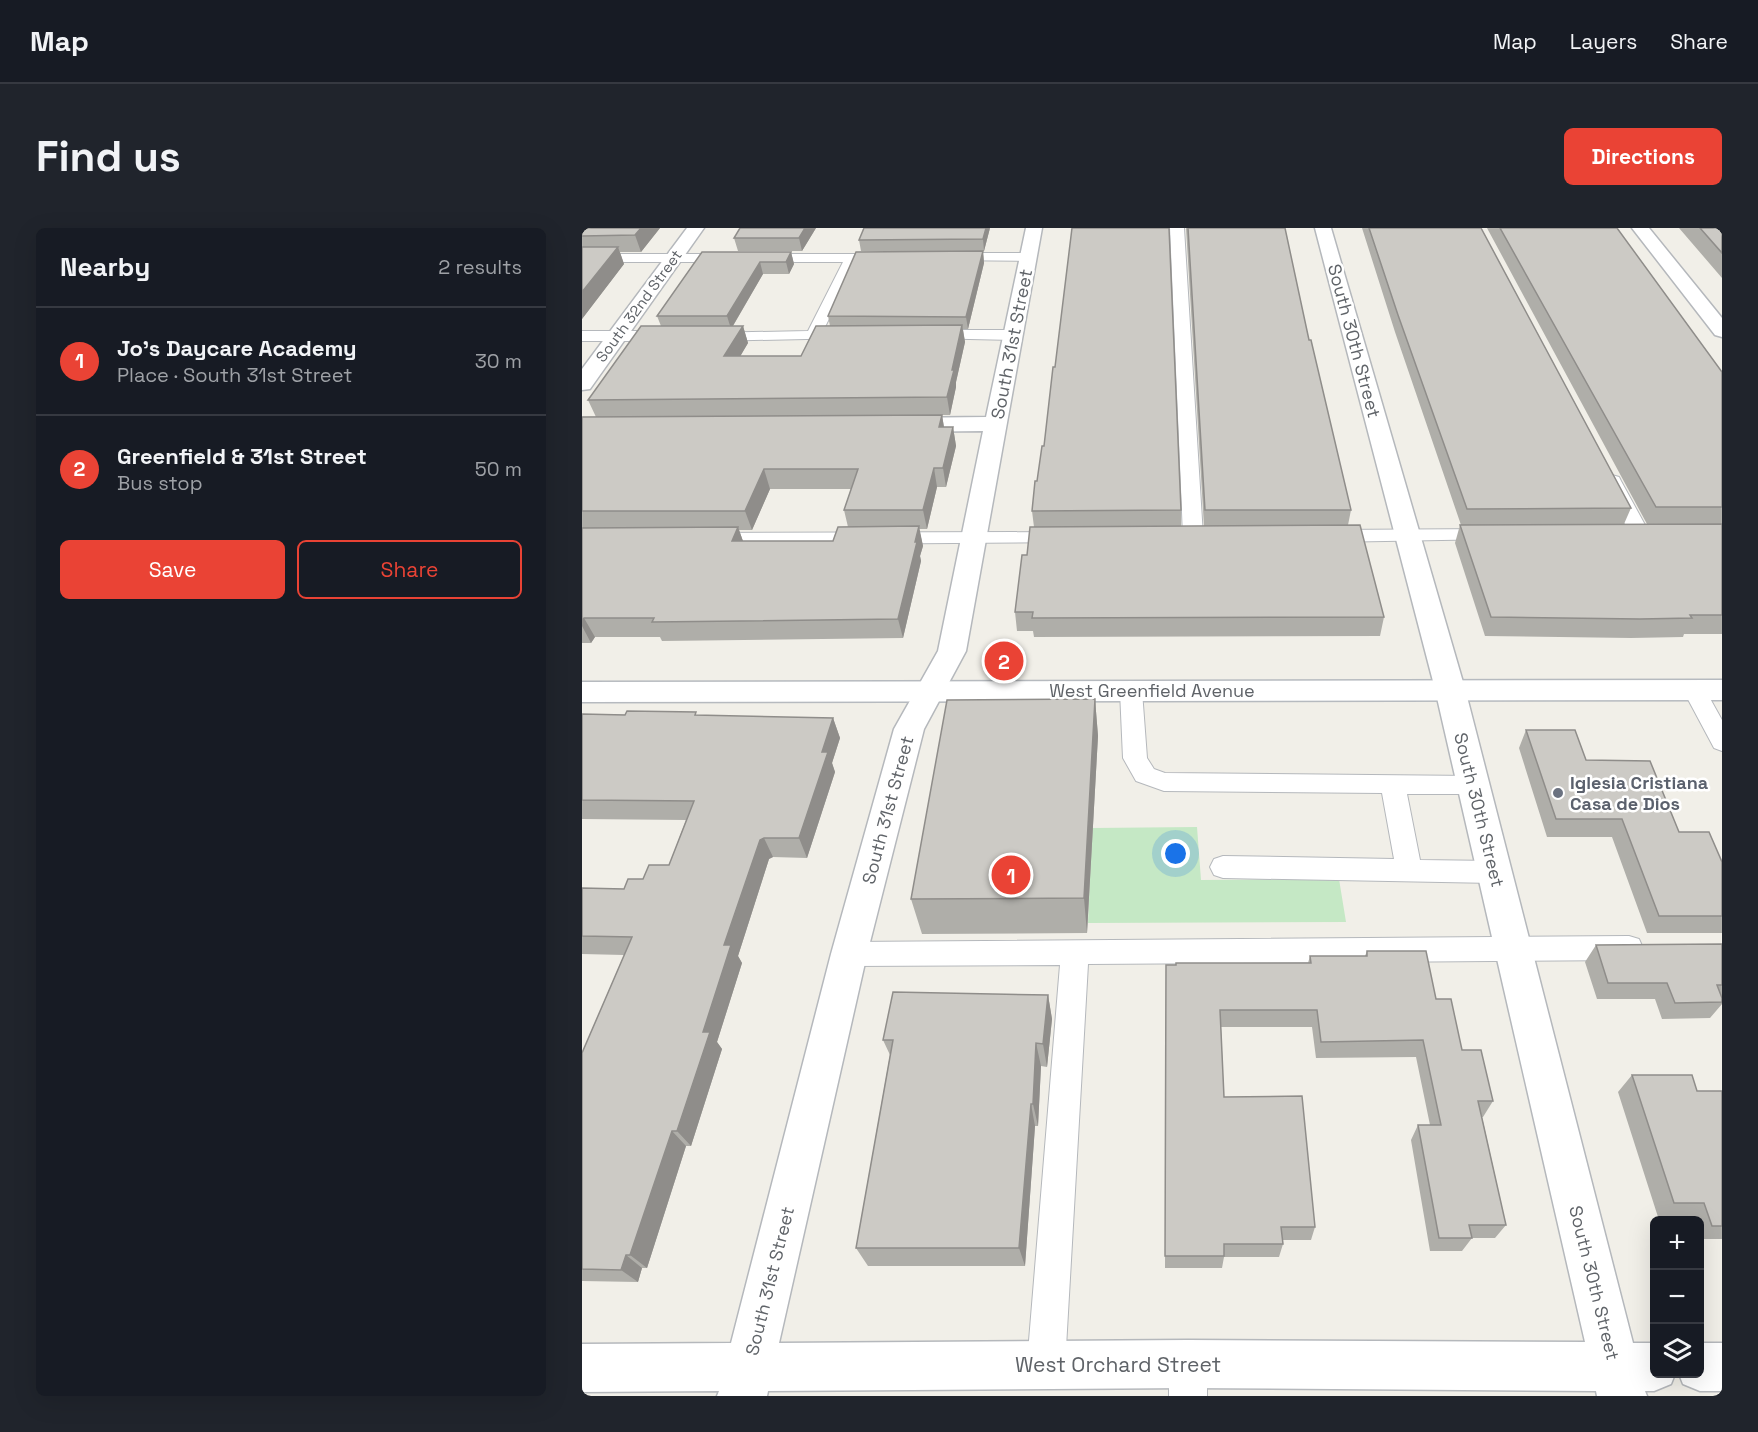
<!DOCTYPE html>
<meta charset="utf-8">
<style>
body{margin:0;font-family:"Space Grotesk",sans-serif;background:#20242c;color:#f1f3f6}
.controls{position:absolute;right:18px;bottom:18px;display:grid;overflow:hidden;border-radius:9px;box-shadow:0 6px 24px #0002}
.controls button{width:54px;height:54px;display:grid;place-items:center;padding:0;border:0;border-bottom:2px solid #363941;background:#171b24;color:#f1f3f6;font:30px sans-serif}
.you{position:absolute;left:594px;top:626px;width:21px;height:21px;margin:-15px;border:4px solid #fff;border-radius:50%;background:#1a73e8;box-shadow:0 0 0 9px #1a73e833}
.badge{display:grid;place-items:center;width:39px;height:39px;border-radius:50%;background:#ea4335;color:#fff;font-size:20px;font-weight:700}
.pin{position:absolute;translate:-50% -50%;border:3px solid #fff;box-shadow:0 2px 6px #0006}
.list{margin:0;padding:0;list-style:none}
h2{display:flex;justify-content:space-between;align-items:center;height:78px;margin:0;padding:0 24px;font-size:26px}
h2 small{font-size:20px;font-weight:400;color:#9ea1a6}
.list li{display:grid;grid-template-columns:39px 1fr auto;gap:18px;align-items:center;box-sizing:border-box;height:108px;padding:0 24px;border-top:2px solid #363941}
.list b{display:block;font-size:22px;white-space:nowrap}
.list p{margin:0;font-size:20px;white-space:nowrap;color:#9ea1a6}
.list em{font-size:20px;font-style:normal;color:#9ea1a6}
.actions{display:flex;gap:12px;padding:18px 24px}
.actions a{flex:1;padding:14px 0;border:2px solid #ea4335;border-radius:9px;text-align:center;font-size:21px;color:#ea4335}
.actions .main{background:#ea4335;color:#fff}
.icon{flex:none;width:33px;height:33px;fill:none;stroke:currentColor;stroke-width:2;stroke-linecap:round;stroke-linejoin:round}
.map{position:relative;flex:none;width:1140px;height:1168px;overflow:hidden;border-radius:9px}
header{display:flex;align-items:center;gap:36px;box-sizing:border-box;height:84px;padding:0 30px;background:#171b24;border-bottom:2px solid #363941}
header strong{font-size:28px}
nav{display:flex;gap:33px;margin-inline-start:auto;font-size:21px}
.intro{display:flex;align-items:center;justify-content:space-between;box-sizing:border-box;height:144px;padding:0 36px}
h1{margin:0;font-size:42px}
.button{padding:15px 27px;border-radius:9px;background:#ea4335;color:#fff;font-size:21px;font-weight:700}
main{display:flex;gap:36px;padding:0 36px}
aside{flex:1;background:#171b24;border-radius:9px;box-shadow:0 6px 24px #0002}
.map>svg:first-child{display:block}
.green{fill:#c5e8c5}
.lines{fill:none;stroke-linecap:round;stroke-linejoin:round}
.service-casing{stroke:#b5b8bc;stroke-width:2}
.minor-casing{stroke:#b5b8bc;stroke-width:3}
.secondary-casing{stroke:#b6babf;stroke-width:3}
.service{fill:#fff;fill-rule:evenodd}
.minor{fill:#fff;fill-rule:evenodd}
.secondary{fill:#fff;fill-rule:evenodd}
.wall{fill:#afaea9;fill-rule:evenodd}
.shaded-wall{fill:#8f8d8a}
.building{fill:#cccac5;stroke:#8f8d8a;stroke-width:1.5}
.worship-dot{fill:#6b7280;stroke:#fff;stroke-width:2}
.labels{text-anchor:middle;stroke-width:5;stroke-linejoin:round;paint-order:stroke}
.far-street-label{font-size:15px;fill:#5f6368;stroke:#fff}
.street-label{font-size:18px;fill:#5f6368;stroke:#fff}
.worship-label{font-size:18px;font-weight:bold;fill:#5b616d;stroke:#fff;text-anchor:start}
.near-street-label{font-size:21px;fill:#5f6368;stroke:#fff}
</style>
<header>
<strong>Map</strong>
<nav><a>Map</a><a>Layers</a><a>Share</a></nav>
</header>
<div class="intro"><h1>Find us</h1><a class="button">Directions</a></div>
<main>
<aside>
<h2>Nearby<small>2 results</small></h2>
<ul class="list">
<li><span class="badge">1</span><div><b>Jo's Daycare Academy</b><p>Place · South 31st Street</p></div><em>30 m</em></li>
<li><span class="badge">2</span><div><b>Greenfield &amp; 31st Street</b><p>Bus stop</p></div><em>50 m</em></li>
</ul>
<div class="actions"><a class="main">Save</a><a>Share</a></div>
</aside>
<div class="map">
<svg width="1140" height="1168" viewBox="0 0 1140 1168">
<rect width="100%" height="100%" fill="#f1efe8"/>
<!-- green -->
<path class="green" d="M 615,599 L 619,652 L 757,651 L 764,694 L 506,695 L 510,600 Z"/>
<g class="lines">
<defs>
<path id="service" d="M 588,0 L 602,0 L 621,308 L 618,312 L 604,312 L 601,308 Z
M 366,25 L 447,25 L 454,29 L 447,33 L 361,32 L 359,29 Z
M 0,26 L 306,26 L 313,30 L 306,34 L 275,34 L 241,103 L 269,104 L 272,107 L 269,110 L 129,113 L 121,108 L 124,105 L 226,103 L 261,34 L 0,34 Z
M 348,102 L 432,102 L 440,107 L 432,112 L 343,110 L 340,107 Z
M 0,103 L 87,103 L 95,108 L 87,113 L 0,113 Z
M 1030,247 L 1037,249 L 1039,253 L 1068,306 L 1065,310 L 1051,310 L 1048,306 L 1021,253 L 1023,249 Z
M 909,301 L 916,303 L 919,307 L 916,311 L 747,314 L 740,312 L 737,308 L 740,304 L 747,302 Z
M 480,304 L 487,306 L 490,310 L 487,314 L 126,317 L 119,315 L 116,311 L 119,307 L 126,305 Z
M 1112,454 L 1120,456 L 1140,492 L 1140,523 L 1132,520 L 1101,462 L 1104,456 Z
M 549,455 L 557,457 L 560,463 L 565,530 L 572,541 L 583,545 L 891,548 L 900,550 L 903,557 L 900,564 L 891,566 L 825,566 L 838,632 L 912,633 L 921,636 L 925,644 L 921,652 L 912,655 L 641,650 L 632,647 L 628,639 L 632,631 L 641,628 L 812,631 L 800,565 L 582,563 L 554,553 L 541,530 L 538,463 L 541,457 Z
M 1047,708 L 1057,711 L 1061,720 L 1057,729 L 1047,732 L 506,736 L 483,1137 L 477,1150 L 464,1156 L 451,1150 L 445,1137 L 478,737 L 267,738 L 257,735 L 253,726 L 257,717 L 267,714 Z
M 606,1117 L 619,1123 L 625,1136 L 625,1168 L 587,1168 L 587,1136 L 593,1123 Z"/>
<path id="minor" d="M 105,0 L 122,0 L 8,161 L 0,162 L 0,141 Z
M 444,0 L 460,0 L 384,423 L 342,501 L 285,726 L 197,1115 L 606,1112 L 1003,1114 L 853,461 L 733,0 L 749,0 L 883,461 L 1051,1115 L 1072,1115 L 1072,1146 L 1093,1146 L 1089,1156 L 1072,1163 L 1063,1163 L 1065,1168 L 1015,1168 L 1014,1163 L 606,1160 L 186,1163 L 185,1168 L 135,1168 L 137,1163 L 0,1164 L 0,1116 L 149,1115 L 249,726 L 312,501 L 356,423 L 401,203 L 317,204 L 309,202 L 306,197 L 309,192 L 317,190 L 404,189 Z
M 1050,0 L 1067,0 L 1140,90 L 1140,109 L 1133,107 Z
M 1118,1115 L 1140,1115 L 1140,1163 L 1118,1163 L 1101,1156 L 1097,1146 L 1118,1146 Z"/>
<path id="secondary" d="M 1140,452 L 1140,472 L 0,474 L 0,454 Z"/>
</defs>
<!-- service casing -->
<use href="#service" class="service-casing"/>
<!-- minor casing -->
<use href="#minor" class="minor-casing"/>
<!-- secondary casing -->
<use href="#secondary" class="secondary-casing"/>
<!-- service -->
<use href="#service" class="service"/>
<!-- minor -->
<use href="#minor" class="minor"/>
<!-- secondary -->
<use href="#secondary" class="secondary"/>
</g>
<!-- wall -->
<path class="wall" d="M 0,0 L 78,0 L 59,24 L 38,24 L 42,36 L 0,91 Z
M 158,0 L 234,0 L 220,23 L 156,23 L 152,10 Z
M 408,0 L 402,23 L 279,23 L 277,12 Z
M 604,0 L 703,0 L 727,112 L 769,282 L 766,297 L 802,389 L 798,408 L 452,409 L 451,403 L 435,403 L 433,384 L 452,299 L 450,283 L 599,282 L 599,298 L 622,298 Z
M 780,0 L 899,0 L 1049,280 L 1042,296 L 1065,296 L 905,0 L 1035,0 L 1140,144 L 1140,406 L 1102,406 L 1101,409 L 1049,410 L 903,408 L 873,315 L 878,297 L 879,297 L 813,104 Z
M 1097,0 L 1140,0 L 1140,50 Z
M 401,23 L 402,35 L 386,101 L 381,101 L 383,114 L 374,154 L 374,159 L 368,187 L 360,187 L 362,199 L 371,199 L 374,218 L 364,259 L 355,259 L 345,301 L 337,301 L 341,318 L 338,328 L 339,333 L 321,410 L 80,413 L 78,409 L 13,409 L 9,415 L 0,415 L 0,189 L 14,189 L 6,172 L 79,98 L 75,88 L 120,24 L 209,24 L 212,36 L 207,46 L 181,46 L 151,98 L 161,98 L 166,115 L 158,128 L 219,128 L 248,98 L 246,88 ZM 188,261 L 269,261 L 262,282 L 266,299 L 251,313 L 161,313 L 157,302 L 170,302 Z
M 513,471 L 516,508 L 505,705 L 340,706 L 329,671 Z
M 0,486 L 251,490 L 258,510 L 250,535 L 253,544 L 225,630 L 191,629 L 187,631 L 156,728 L 160,735 L 135,814 L 140,821 L 109,918 L 104,918 L 65,1040 L 60,1040 L 56,1054 L 0,1053 L 0,825 L 42,727 L 0,726 L 0,660 L 42,661 L 87,637 L 104,592 L 0,591 Z
M 944,502 L 1004,532 L 1097,604 L 1140,634 L 1140,705 L 1065,705 L 1030,609 L 965,609 L 937,520 Z
M 1140,716 L 1140,776 L 1128,790 L 1080,791 L 1073,771 L 1015,771 L 1003,734 L 1014,717 Z
M 785,723 L 854,771 L 880,822 L 911,873 L 901,889 L 900,889 L 924,997 L 913,1010 L 890,1010 L 880,1023 L 848,1023 L 829,912 L 836,897 L 848,897 L 834,829 L 734,830 L 730,799 L 639,799 L 642,869 L 733,999 L 729,1012 L 700,1012 L 701,1016 L 697,1029 L 642,1029 L 640,1040 L 583,1040 L 584,737 L 726,735 L 728,728 L 783,728 Z
M 466,767 L 470,791 L 465,839 L 459,838 L 456,898 L 453,898 L 443,1038 L 286,1038 L 274,1020 L 308,827 L 301,812 Z
M 1050,847 L 1115,863 L 1140,863 L 1140,1011 L 1118,1011 L 1118,993 L 1106,993 L 1105,989 L 1076,989 L 1036,864 Z"/>
<!-- shaded-wall -->
<path class="shaded-wall" d="M 59,0 L 78,0 L 59,24 L 53,7 Z
M 223,0 L 234,0 L 220,23 L 217,10 Z
M 404,0 L 408,0 L 402,23 L 401,11 Z
M 36,19 L 42,36 L 0,91 L 0,64 Z
M 401,23 L 402,35 L 386,101 L 384,89 Z
M 209,24 L 212,36 L 207,46 L 204,34 Z
M 178,34 L 181,46 L 149,101 L 145,88 Z
M 380,97 L 383,114 L 374,154 L 374,159 L 368,187 L 365,169 L 370,142 Z
M 161,98 L 166,115 L 148,146 L 142,128 Z
M 360,187 L 363,206 L 357,199 Z
M 371,199 L 374,218 L 364,259 L 361,240 Z
M 352,240 L 355,259 L 345,301 L 341,282 Z
M 182,241 L 188,261 L 170,302 L 163,283 Z
M 337,298 L 341,318 L 338,328 L 339,333 L 321,410 L 316,391 Z
M 156,299 L 163,319 L 150,313 Z
M 2,390 L 13,409 L 9,415 L 0,398 L 0,393 Z
M 513,471 L 516,508 L 505,705 L 502,670 Z
M 251,490 L 258,510 L 250,535 L 253,544 L 225,630 L 217,610 L 240,524 Z
M 182,610 L 191,629 L 187,631 L 156,728 L 160,735 L 135,814 L 140,821 L 109,918 L 95,903 L 142,717 L 178,612 Z
M 466,767 L 470,791 L 465,839 L 461,816 Z
M 454,815 L 459,838 L 456,898 L 451,876 Z
M 449,876 L 453,898 L 443,1038 L 437,1020 Z
M 90,903 L 104,918 L 65,1040 L 48,1027 Z
M 44,1027 L 60,1040 L 56,1054 L 39,1042 Z"/>
<!-- building -->
<path class="building" d="M 0,0 L 59,0 L 53,7 L 0,8 Z
M 158,0 L 223,0 L 217,10 L 152,10 Z
M 282,0 L 404,0 L 401,11 L 277,12 Z
M 490,0 L 587,0 L 599,282 L 450,283 L 453,253 L 455,253 L 460,218 L 462,218 L 471,139 L 473,139 Z
M 606,0 L 703,0 L 727,112 L 729,112 L 769,282 L 623,282 Z
M 787,0 L 899,0 L 1049,280 L 885,281 L 816,87 Z
M 918,0 L 1035,0 L 1140,144 L 1140,279 L 1074,279 Z
M 1118,0 L 1140,0 L 1140,25 Z
M 0,19 L 36,19 L 0,64 Z
M 401,23 L 384,89 L 246,88 L 274,24 Z
M 120,24 L 209,24 L 204,34 L 178,34 L 145,88 L 75,88 Z
M 380,97 L 370,142 L 372,142 L 365,169 L 6,172 L 59,98 L 161,98 L 142,128 L 219,128 L 234,98 Z
M 360,187 L 357,199 L 371,199 L 361,240 L 352,240 L 341,282 L 262,282 L 276,241 L 182,241 L 163,283 L 0,283 L 0,189 Z
M 1140,296 L 1140,387 L 1108,387 L 1110,390 L 1058,391 L 909,389 L 878,297 Z
M 778,297 L 802,389 L 450,390 L 451,384 L 433,384 L 440,327 L 445,327 L 448,299 Z
M 337,298 L 333,314 L 335,314 L 316,391 L 70,394 L 72,390 L 2,390 L 0,393 L 0,300 L 156,299 L 150,313 L 251,313 L 256,299 Z
M 513,471 L 502,670 L 329,671 L 365,472 Z
M 45,483 L 114,484 L 113,487 L 251,490 L 240,524 L 246,524 L 217,610 L 182,610 L 178,612 L 142,717 L 149,717 L 121,804 L 128,804 L 95,903 L 90,903 L 48,1027 L 44,1027 L 39,1042 L 0,1041 L 0,825 L 50,709 L 0,708 L 0,660 L 42,661 L 46,651 L 61,651 L 67,637 L 87,637 L 112,573 L 0,572 L 0,486 L 43,487 Z
M 944,502 L 993,502 L 1004,532 L 1068,533 L 1097,604 L 1127,604 L 1140,634 L 1140,688 L 1077,688 L 1040,591 L 974,591 Z
M 1140,716 L 1140,757 L 1135,757 L 1140,770 L 1140,774 L 1093,775 L 1085,755 L 1026,755 L 1014,717 Z
M 785,723 L 844,723 L 854,771 L 869,771 L 880,822 L 899,822 L 911,873 L 896,873 L 924,997 L 887,997 L 890,1010 L 857,1010 L 836,897 L 859,897 L 841,812 L 739,814 L 735,782 L 638,782 L 642,869 L 720,868 L 733,999 L 699,999 L 701,1016 L 642,1016 L 642,1028 L 583,1028 L 584,737 L 594,737 L 594,735 L 729,735 L 728,728 L 785,728 Z
M 311,764 L 466,767 L 461,816 L 454,815 L 451,876 L 449,876 L 437,1020 L 274,1020 L 311,812 L 301,812 Z
M 1050,847 L 1110,847 L 1115,863 L 1140,863 L 1140,998 L 1130,998 L 1122,975 L 1092,975 Z"/>
<!-- markers -->
<circle class="worship-dot" cx="976" cy="565" r="6"/>
<g class="labels">
<!-- far-street labels -->
<g class="far-street-label">
<text transform="translate(57 78) rotate(-54)" y="5">South 32nd Street</text>
</g>
<!-- street labels -->
<g class="street-label">
<text transform="translate(772 113) rotate(75)" y="6">South 30th Street</text>
<text transform="translate(430 116) rotate(-79)" y="6">South 31st Street</text>
<text x="570" y="469">West Greenfield Avenue</text>
<text transform="translate(306 582) rotate(-75)" y="6">South 31st Street</text>
<text transform="translate(897 582) rotate(76)" y="6">South 30th Street</text>
<text transform="translate(188 1053) rotate(-76)" y="6">South 31st Street</text>
<text transform="translate(1012 1055) rotate(76)" y="6">South 30th Street</text>
</g>
<!-- worship labels -->
<g class="worship-label">
<text x="988" y="561">Iglesia Cristiana<tspan x="988" dy="21">Casa de Dios</tspan></text>
</g>
<!-- near-street labels -->
<g class="near-street-label">
<text x="536" y="1144">West Orchard Street</text>
</g>
</g>
</svg>
<div class="controls">
<button>+</button>
<button>−</button>
<button><svg class="icon" aria-label="layers" viewBox="0 0 24 24"><path d="M12 4l9 5-9 5-9-5zM3 14l9 5 9-5"/></svg></button>
</div>
<div class="you"></div>
<div class="pin badge" style="left:429px;top:647px">1</div>
<div class="pin badge" style="left:422px;top:433px">2</div>
</div>
</main>
